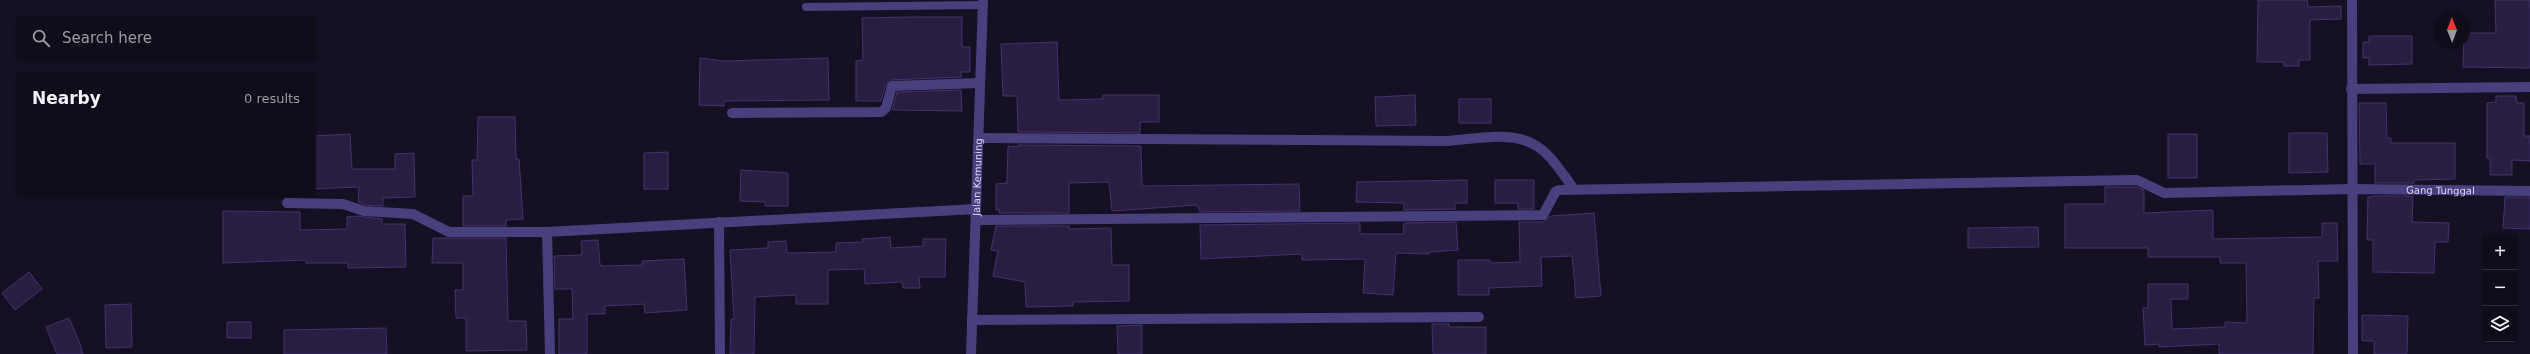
<!DOCTYPE html>
<meta charset="utf-8">
<style>
body{margin:0;font-family:"DejaVu Sans",sans-serif;background:#1e1a27;color:#f1f3f6}
.controls{position:absolute;right:12px;bottom:12px;display:grid;overflow:hidden;border-radius:4px;box-shadow:0 1px 3px #0004}
.controls button{width:36px;height:36px;display:grid;place-items:center;padding:0;border:0;border-bottom:1px solid #302c39;background:#100c1a;color:#f1f3f6;font:20px sans-serif}
.compass{position:absolute;left:2434px;top:12px;width:36px;height:36px;border-radius:50%;background:#100c1a;box-shadow:0 1px 3px #0004;rotate:359deg}
.list{margin:0;padding:0;list-style:none}
h2{display:flex;justify-content:space-between;align-items:center;height:52px;margin:0;padding:0 16px;font-size:17px}
h2 small{font-size:13px;font-weight:400;color:#9c9ba2}
.icon{flex:none;width:22px;height:22px;fill:none;stroke:currentColor;stroke-width:2;stroke-linecap:round;stroke-linejoin:round}
.map{position:relative;flex:none;width:2530px;height:354px;overflow:hidden}
.search{position:absolute;background:#100c1a;box-shadow:0 1px 3px #0004;left:16px;top:16px;width:300px;height:44px;display:flex;align-items:center;gap:10px;box-sizing:border-box;padding:0 14px;border-radius:4px;color:#9c9ba2;font-size:15px}
.panel{position:absolute;background:#100c1a;box-shadow:0 1px 3px #0004;left:16px;top:72px;width:300px;height:124px;border-radius:4px}
.map>svg:first-child{display:block}
.building{fill:#291e42;stroke:#43326c}
.lines{fill:none;stroke-linecap:round;stroke-linejoin:round}
.service{stroke:#48407d;stroke-width:8}
.minor{stroke:#48407d;stroke-width:10}
.labels{text-anchor:middle;stroke-width:3;stroke-linejoin:round;paint-order:stroke}
.street-label{font-size:10px;fill:#ded6fb;stroke:#151023}
</style>
<div class="map">
<svg width="2530" height="354" viewBox="0 0 2530 354">
<rect width="100%" height="100%" fill="#151023"/>
<!-- building -->
<path class="building" d="M 2258,0 L 2307,0 L 2308,7 L 2341,6 L 2341,19 L 2310,20 L 2310,60 L 2299,60 L 2299,66 L 2284,66 L 2284,62 L 2257,62 Z
M 2495,0 L 2530,0 L 2530,68 L 2463,67 L 2464,33 L 2496,33 Z
M 909,17 L 962,17 L 962,47 L 970,47 L 970,72 L 961,72 L 961,77 L 891,80 L 886,84 L 881,101 L 856,101 L 856,61 L 863,60 L 862,18 Z
M 2369,36 L 2412,36 L 2412,64 L 2369,65 L 2369,58 L 2363,58 L 2363,42 L 2369,42 Z
M 1057,42 L 1059,100 L 1103,99 L 1103,95 L 1159,95 L 1159,122 L 1140,122 L 1140,133 L 1018,132 L 1017,96 L 1003,96 L 1001,44 Z
M 700,58 L 724,61 L 828,58 L 829,100 L 724,101 L 724,106 L 699,105 Z
M 961,90 L 962,111 L 892,110 L 897,92 Z
M 1415,95 L 1416,125 L 1376,126 L 1375,97 Z
M 2496,96 L 2516,96 L 2517,103 L 2524,103 L 2524,136 L 2530,136 L 2530,161 L 2512,160 L 2512,175 L 2490,175 L 2490,158 L 2487,158 L 2487,103 L 2496,102 Z
M 1459,99 L 1491,99 L 1491,123 L 1459,123 Z
M 2359,103 L 2386,103 L 2387,138 L 2391,138 L 2391,143 L 2455,143 L 2455,179 L 2414,180 L 2414,183 L 2375,183 L 2375,164 L 2360,164 Z
M 478,117 L 515,117 L 516,159 L 519,159 L 523,219 L 506,220 L 506,226 L 463,226 L 463,196 L 473,196 L 472,160 L 477,160 Z
M 2289,133 L 2327,133 L 2328,172 L 2289,173 Z
M 350,134 L 352,169 L 395,169 L 395,154 L 414,153 L 415,197 L 383,198 L 383,206 L 365,205 L 358,202 L 359,187 L 314,189 L 314,136 Z
M 2168,134 L 2197,134 L 2197,178 L 2168,178 Z
M 1018,145 L 1141,146 L 1142,186 L 1299,184 L 1300,211 L 1200,212 L 1197,205 L 1112,211 L 1109,182 L 1069,183 L 1069,213 L 999,213 L 1000,210 L 996,210 L 996,184 L 1007,183 L 1008,146 L 1018,147 Z
M 668,152 L 668,189 L 644,189 L 644,153 Z
M 741,170 L 788,173 L 788,206 L 765,206 L 765,202 L 740,201 Z
M 1467,180 L 1467,203 L 1455,203 L 1455,209 L 1404,210 L 1404,203 L 1356,202 L 1357,182 Z
M 1495,180 L 1534,180 L 1534,209 L 1518,209 L 1518,203 L 1495,203 Z
M 2105,187 L 2136,187 L 2144,190 L 2144,213 L 2213,210 L 2213,239 L 2322,237 L 2322,223 L 2337,223 L 2338,261 L 2318,261 L 2319,298 L 2314,298 L 2313,354 L 2219,354 L 2219,344 L 2159,347 L 2159,344 L 2145,345 L 2143,308 L 2148,308 L 2148,284 L 2188,284 L 2188,299 L 2171,299 L 2172,329 L 2225,327 L 2225,322 L 2247,323 L 2246,263 L 2220,263 L 2220,257 L 2148,257 L 2148,248 L 2065,248 L 2065,204 L 2105,204 Z
M 2375,196 L 2413,196 L 2412,222 L 2449,223 L 2448,242 L 2435,242 L 2434,273 L 2373,272 L 2373,240 L 2367,240 L 2368,197 Z
M 2505,197 L 2530,197 L 2530,229 L 2503,228 Z
M 223,211 L 300,212 L 300,230 L 347,229 L 347,217 L 358,216 L 382,219 L 382,224 L 405,224 L 406,267 L 348,268 L 348,263 L 306,263 L 306,260 L 223,263 Z
M 1594,213 L 1601,296 L 1576,298 L 1572,256 L 1541,257 L 1542,286 L 1489,288 L 1489,295 L 1458,295 L 1458,260 L 1490,260 L 1490,263 L 1520,262 L 1519,222 L 1543,222 L 1550,216 Z
M 1456,222 L 1458,250 L 1429,252 L 1429,254 L 1396,253 L 1393,295 L 1363,293 L 1365,259 L 1302,260 L 1302,254 L 1201,259 L 1200,225 L 1360,223 L 1360,234 L 1403,234 L 1404,223 Z
M 996,226 L 1069,226 L 1069,229 L 1111,228 L 1112,265 L 1129,265 L 1129,301 L 1073,302 L 1073,306 L 1026,307 L 1025,282 L 993,276 L 998,251 L 991,250 Z
M 2038,227 L 2039,247 L 1968,248 L 1968,228 Z
M 890,237 L 891,248 L 923,246 L 923,239 L 946,239 L 945,277 L 919,277 L 920,288 L 903,288 L 902,282 L 865,284 L 864,269 L 828,270 L 828,304 L 796,304 L 796,295 L 755,297 L 754,354 L 730,354 L 731,319 L 734,319 L 730,250 L 768,248 L 768,242 L 786,241 L 787,253 L 836,252 L 836,243 L 863,242 L 862,239 Z
M 433,238 L 506,238 L 508,321 L 526,321 L 527,350 L 466,351 L 466,318 L 456,318 L 455,290 L 463,290 L 463,263 L 432,263 Z
M 598,240 L 600,265 L 603,266 L 642,265 L 642,261 L 684,259 L 687,310 L 645,313 L 644,304 L 605,306 L 605,314 L 587,314 L 587,354 L 559,354 L 559,319 L 573,319 L 572,289 L 555,289 L 554,256 L 582,255 L 581,241 Z
M 29,272 L 42,289 L 15,310 L 2,293 Z
M 131,304 L 132,347 L 106,348 L 105,305 Z
M 2362,315 L 2408,316 L 2407,354 L 2374,354 L 2374,341 L 2362,341 Z
M 69,318 L 80,344 L 83,354 L 57,354 L 46,327 Z
M 227,322 L 251,322 L 251,338 L 227,338 Z
M 1432,324 L 1449,324 L 1449,327 L 1486,327 L 1486,354 L 1433,354 Z
M 1142,325 L 1142,354 L 1118,354 L 1117,326 Z
M 386,328 L 387,354 L 284,354 L 284,330 Z"/>
<g class="lines">
<!-- service -->
<path class="service" d="M 806,7 L 983,5"/>
<!-- minor -->
<g class="minor">
<path d="M 2352,0 L 2353,354"/>
<path d="M 2351,89 L 2530,87"/>
<path d="M 732,113 L 881,112 L 886,108 L 892,86 L 980,83"/>
<path d="M 979,138 L 1448,141 C 1474,139 1509,131 1533,144 C 1550,152 1563,175 1574,189"/>
<path d="M 287,203 L 343,204 L 364,211 L 413,214 L 449,232 L 547,232 L 976,209"/>
<path id="s1" d="M 976,220 L 1543,215 L 1556,191 L 1560,190 L 2137,180 L 2164,193 L 2352,189 L 2530,191"/>
<path d="M 719,222 L 720,354"/>
<path d="M 547,232 L 550,354"/>
<path d="M 972,320 L 1479,317"/>
<path id="s2" d="M 971,354 L 983,0"/>
</g>
</g>
<g class="labels">
<!-- street labels -->
<g class="street-label">
<text dy="4" stroke="none"><textPath href="#s2" startOffset="177">Jalan Kemuning</textPath></text>
<text dy="4" stroke="none"><textPath href="#s1" startOffset="1482">Gang Tunggal</textPath></text>
</g>
</g>
</svg>
<div class="controls">
<button>+</button>
<button>−</button>
<button><svg class="icon" aria-label="layers" viewBox="0 0 24 24"><path d="M12 4l9 5-9 5-9-5zM3 14l9 5 9-5"/></svg></button>
</div>
<svg class="compass" viewBox="-18 -18 36 36"><path d="M0-13l5 13h-10z" fill="#e53935"/><path d="M0 13l5-13h-10z" fill="#9c9ba2"/></svg>
<div class="search"><svg class="icon" aria-label="search" viewBox="0 0 24 24"><circle cx="10" cy="10" r="6"/><path d="M15 15l6 6"/></svg>Search here</div>
<section class="panel">
<h2>Nearby<small>0 results</small></h2>
<ul class="list">
</ul>
</section>
</div>
